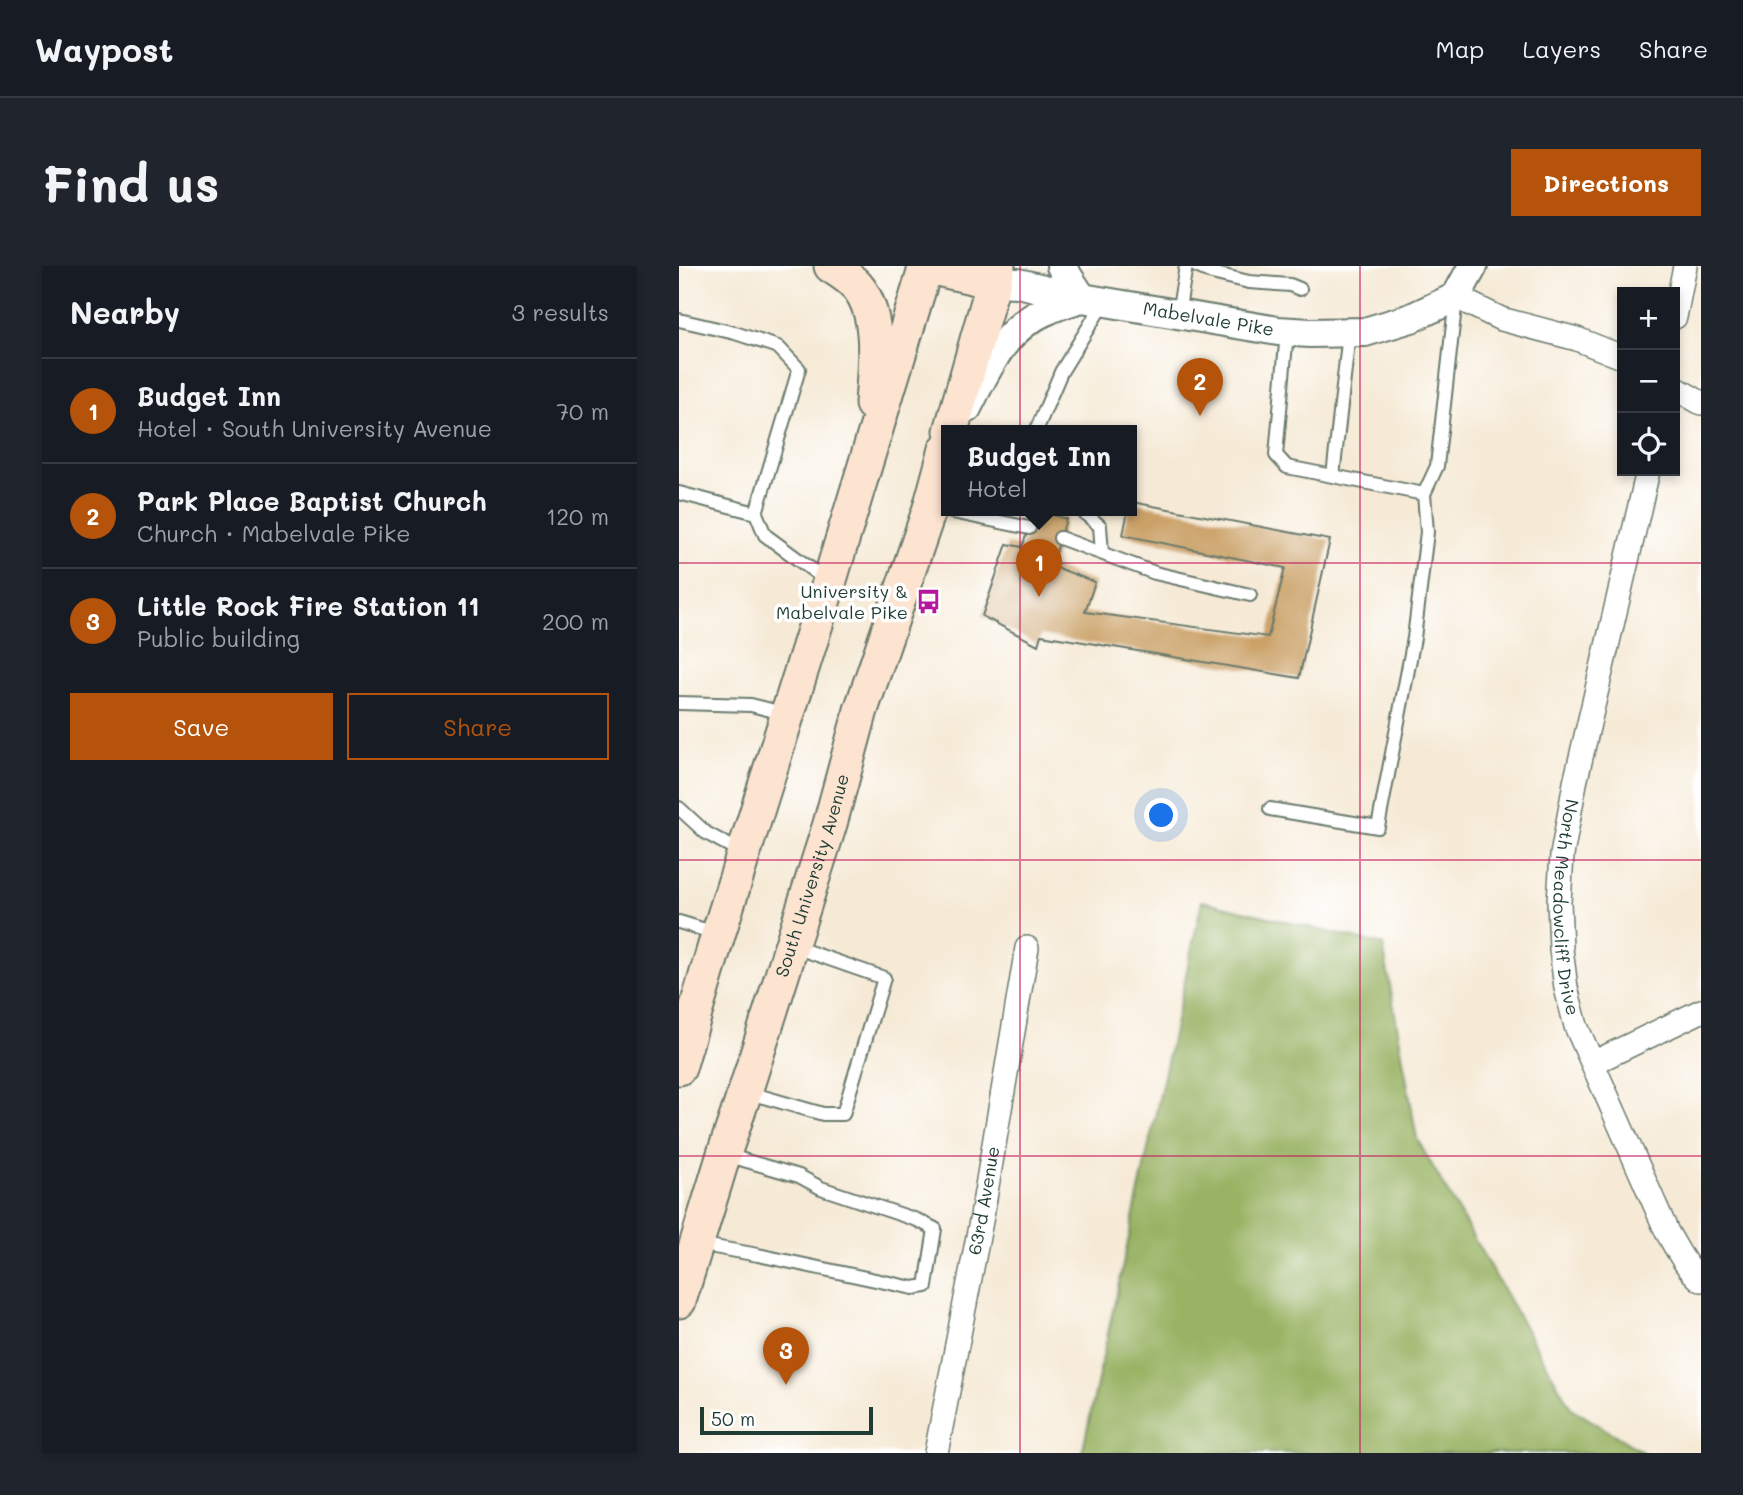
<!DOCTYPE html>
<meta charset="utf-8">
<style>
body{margin:0;font-family:Mali,sans-serif;background:#20242c;color:#f1f3f6}
.controls{position:absolute;right:21px;top:21px;display:grid;overflow:hidden;border-radius:0px;box-shadow:0 4px 10px #0003}
.controls button{width:63px;height:63px;display:grid;place-items:center;padding:0;border:0;border-bottom:2px solid #363941;background:#171b24;color:#f1f3f6;font:35px sans-serif}
.scale{position:absolute;left:21px;bottom:18px;width:173px;box-sizing:border-box;padding-left:7px;border:4px solid #1f3d34;border-top:0;font-size:19px;line-height:24px;white-space:nowrap;color:#1f3d34;-webkit-text-stroke:5px #fff;paint-order:stroke}
.you{position:absolute;left:483px;top:550px;width:24px;height:24px;margin:-18px;border:5px solid #fff;border-radius:50%;background:#1a73e8;box-shadow:0 0 0 10px #1a73e833}
.badge{display:grid;place-items:center;width:46px;height:46px;border-radius:50%;background:#b45309;color:#fff;font-size:23px;font-weight:700}
.pin{position:absolute;translate:-50% -58px;filter:drop-shadow(0 2px 4px #0008)}
.pin::after{content:'';position:absolute;top:37px;width:24px;height:21px;background:inherit;clip-path:polygon(0 0,100% 0,50% 100%)}
.popup{position:absolute;left:262px;top:159px;width:196px;height:91px;box-sizing:border-box;display:grid;place-content:center;border-radius:0px;background:#171b24;filter:drop-shadow(0 2px 5px #0005);font-size:23px;white-space:nowrap;color:#9ea1a6}
.popup b{font-size:26px;color:#f1f3f6}
.popup::after{content:'';position:absolute;left:50%;top:100%;margin-left:-14px;border:14px solid transparent;border-top-color:#171b24}
.list{margin:0;padding:0;list-style:none}
h2{display:flex;justify-content:space-between;align-items:center;height:91px;margin:0;padding:0 28px;font-size:30px}
h2 small{font-size:23px;font-weight:400;color:#9ea1a6}
.list li{display:grid;grid-template-columns:46px 1fr auto;gap:21px;align-items:center;box-sizing:border-box;height:105px;padding:0 28px;border-top:2px solid #363941}
.list b{display:block;font-size:26px;white-space:nowrap}
.list p{margin:0;font-size:23px;white-space:nowrap;color:#9ea1a6}
.list em{font-size:23px;font-style:normal;color:#9ea1a6}
.actions{display:flex;gap:14px;padding:21px 28px}
.actions a{flex:1;padding:16px 0;border:2px solid #b45309;border-radius:0px;text-align:center;font-size:24px;color:#b45309}
.actions .main{background:#b45309;color:#fff}
.icon{flex:none;width:38px;height:38px;fill:none;stroke:currentColor;stroke-width:2;stroke-linecap:round;stroke-linejoin:round}
.map{position:relative;flex:none;width:1022px;height:1187px;overflow:hidden;border-radius:0px}
header{display:flex;align-items:center;gap:42px;box-sizing:border-box;height:98px;padding:0 35px;background:#171b24;border-bottom:2px solid #363941}
header strong{font-size:33px}
nav{display:flex;gap:38px;margin-inline-start:auto;font-size:24px}
.intro{display:flex;align-items:center;justify-content:space-between;box-sizing:border-box;height:168px;padding:0 42px}
h1{margin:0;font-size:49px}
.button{padding:18px 32px;border-radius:0px;background:#b45309;color:#fff;font-size:24px;font-weight:700}
main{display:flex;gap:42px;padding:0 42px}
aside{flex:1;background:#171b24;border-radius:0px;box-shadow:0 4px 10px #0003}
.map>svg:first-child{display:block}
.forest{fill:#99b263;stroke:#5c784c;stroke-width:2}
.building{fill:#cba167}
.lines{fill:none;stroke-linecap:round;stroke-linejoin:round}
.service-casing{stroke:#6a7a6d;stroke-width:16}
.minor-casing{stroke:#6a7a6d;stroke-width:26}
.tertiary-casing{stroke:#6a7a6d;stroke-width:32}
.secondary-casing{stroke:#6a7a6d;stroke-width:37}
.service{stroke:#fff;stroke-width:12}
.minor{stroke:#fff;stroke-width:23}
.tertiary{stroke:#fff;stroke-width:28}
.secondary{stroke:#fde4d1;stroke-width:33}
.grid{fill:none;stroke:#c2185b;stroke-width:2;stroke-opacity:0.55}
.labels{text-anchor:middle;stroke-width:7;stroke-linejoin:round;paint-order:stroke}
.street-label{font-size:18px;fill:#1f3d34;stroke:#fff}
.poi-label{font-size:18px;fill:#1f3d34;stroke:#fff;text-anchor:end}
</style>
<header>
<strong>Waypost</strong>
<nav><a>Map</a><a>Layers</a><a>Share</a></nav>
</header>
<div class="intro"><h1>Find us</h1><a class="button">Directions</a></div>
<main>
<aside>
<h2>Nearby<small>3 results</small></h2>
<ul class="list">
<li><span class="badge">1</span><div><b>Budget Inn</b><p>Hotel · South University Avenue</p></div><em>70 m</em></li>
<li><span class="badge">2</span><div><b>Park Place Baptist Church</b><p>Church · Mabelvale Pike</p></div><em>120 m</em></li>
<li><span class="badge">3</span><div><b>Little Rock Fire Station 11</b><p>Public building</p></div><em>200 m</em></li>
</ul>
<div class="actions"><a class="main">Save</a><a>Share</a></div>
</aside>
<div class="map">
<svg width="1022" height="1187" viewBox="0 0 1022 1187">
<rect width="100%" height="100%" fill="#fff"/>
<filter id="ink" filterUnits="userSpaceOnUse"><feTurbulence type="fractalNoise" baseFrequency=".0143" numOctaves="2"/><feDisplacementMap in="SourceGraphic" scale="14" xChannelSelector="R" yChannelSelector="G"/><feConvolveMatrix kernelMatrix="1 2 1 2 8 2 1 2 1" color-interpolation-filters="sRGB"/></filter>
<filter id="wash" filterUnits="userSpaceOnUse"><feTurbulence type="fractalNoise" baseFrequency=".00686" numOctaves="4" result="noise"/><feDisplacementMap in="SourceGraphic" scale="28" xChannelSelector="R" yChannelSelector="G"/><feGaussianBlur stdDeviation="1.57" result="paint"/><feColorMatrix in="noise" values="0 0 0 0 0 0 0 0 0 0 0 0 0 0 0 0 0 1.4 0 .05"/><feComposite in="paint" operator="in"/></filter>
<g filter="url(#wash)">
<rect width="100%" height="100%" fill="#f6ead6"/>
<!-- forest -->
<path class="forest" d="M 523,635 L 704,679 L 738,873 L 892,1142 L 965,1187 L 403,1187 Z"/>
<g id="blocks">
<!-- building -->
<path class="building" d="M 453,236 L 651,274 L 620,412 L 362,369 L 359,379 L 303,350 L 328,278 L 343,281 L 356,245 L 363,245 L 387,253 L 373,300 L 416,316 L 406,346 L 589,371 L 606,302 L 444,269 L 449,245 L 453,245 Z"/>
</g>
</g>
<g filter="url(#ink)">
<use href="#blocks" fill-opacity="0" stroke="#6a7a6d" stroke-width="2"/>
<g class="lines">
<defs>
<path id="service" d="M 517,0 L 533,7
M 535,0 L 533,7 L 570,16 L 611,19 L 621,23
M 499,48 L 507,0
M 0,54 L 56,67 L 99,81 L 120,103 L 77,247 L 86,269 L 147,314
M 608,66 L 597,189 L 608,201 L 745,228 L 758,200 L 777,32
M 357,165 L 382,106 L 425,36
M 654,210 L 670,67
M 0,227 L 77,247
M 269,245 L 350,262
M 403,245 L 421,260 L 423,287
M 381,272 L 476,307 L 571,329
M 0,437 L 72,439 L 107,448
M 0,542 L 27,567 L 62,586
M 591,543 L 699,561 L 735,372 L 748,266 L 745,228
M 0,656 L 39,668
M 67,826 L 144,848 L 164,848 L 205,712 L 113,680
M 19,978 L 79,989 L 234,1022 L 247,1020 L 256,963 L 238,954 L 142,922 L 120,910 L 47,889"/>
<g id="minor">
<path d="M 777,31 L 822,53 L 898,73 L 943,91"/>
<path d="M 996,51 L 1006,0"/>
<path d="M 996,122 L 1022,137"/>
<path id="s1" d="M 969,205 L 896,517 L 883,589 L 880,636 L 882,683 L 887,722 L 897,760 L 988,966 C 998,983 1007,1002 1022,1014"/>
<path d="M 914,797 L 1022,745"/>
<path id="s2" d="M 257,1187 L 303,950 L 348,682"/>
</g>
<g id="tertiary">
<path d="M 382,0 L 403,32"/>
<path id="s3" d="M 314,16 L 339,17 L 403,32 L 599,65 L 631,67 L 686,66 L 732,52 L 777,31 L 794,0"/>
<path d="M 288,142 C 309,101 325,61 371,43 C 382,38 393,35 403,32"/>
</g>
<g id="secondary">
<path d="M 152,0 C 161,6 171,12 178,20 C 203,49 195,103 193,138"/>
<path d="M 245,0 L 314,16"/>
<path d="M 272,165 L 319,0"/>
<path d="M 0,802 L 39,669 L 150,317 L 247,0"/>
<path id="s4" d="M 0,1035 L 45,888 L 66,826 L 151,558 L 182,444 L 251,242 L 267,183"/>
</g>
</defs>
<!-- service casing -->
<use href="#service" class="service-casing"/>
<!-- minor casing -->
<use href="#minor" class="minor-casing"/>
<!-- tertiary casing -->
<use href="#tertiary" class="tertiary-casing"/>
<!-- secondary casing -->
<use href="#secondary" class="secondary-casing"/>
<!-- service -->
<use href="#service" class="service"/>
<!-- minor -->
<use href="#minor" class="minor"/>
<!-- tertiary -->
<use href="#tertiary" class="tertiary"/>
<!-- secondary -->
<use href="#secondary" class="secondary"/>
</g>
</g>
<!-- grid -->
<path class="grid" d="M 341,0 L 341,1187M 681,0 L 681,1187M 0,297 L 1022,297M 0,594 L 1022,594M 0,890 L 1022,890"/>
<!-- icons -->
<defs>
<symbol id="bus-bare" viewBox="-9 -9 18 18"><path d="M-5-6H5V4H4V6H2V4H-2V6H-4V4H-5ZM-3.5-4V0h7V-4ZM-3.5 1.2v1.5H-2V1.2ZM2 1.2v1.5H3.5V1.2Z" fill="#b5179e" stroke="#fff" stroke-width="2.5" paint-order="stroke"/></symbol>
</defs>
<g fill-rule="evenodd">
<use href="#bus-bare" x="232" y="318" width="35" height="35"/>
</g>
<g class="labels">
<!-- street labels -->
<g class="street-label">
<text dy="6" stroke="none"><textPath href="#s3" startOffset="219">Mabelvale Pike</textPath></text>
<text dy="6" stroke="none"><textPath href="#s4" startOffset="446">South University Avenue</textPath></text>
<text dy="6" stroke="none"><textPath href="#s1" startOffset="446">North Meadowcliff Drive</textPath></text>
<text dy="6" stroke="none"><textPath href="#s2" startOffset="257">63rd Avenue</textPath></text>
</g>
<!-- poi labels -->
<g class="poi-label">
<text x="229" y="332">University &amp;<tspan x="229" dy="21">Mabelvale Pike</tspan></text>
</g>
</g>
</svg>
<div class="controls">
<button>+</button>
<button>−</button>
<button><svg class="icon" aria-label="locate" viewBox="0 0 24 24"><circle cx="12" cy="12" r="6"/><path d="M12 2v4M12 18v4M2 12h4M18 12h4"/></svg></button>
</div>
<div class="scale">50 m</div>
<div class="you"></div>
<div class="pin badge" style="left:360px;top:331px">1</div>
<div class="popup"><b>Budget Inn</b>Hotel</div>
<div class="pin badge" style="left:521px;top:150px">2</div>
<div class="pin badge" style="left:107px;top:1119px">3</div>
</div>
</main>
